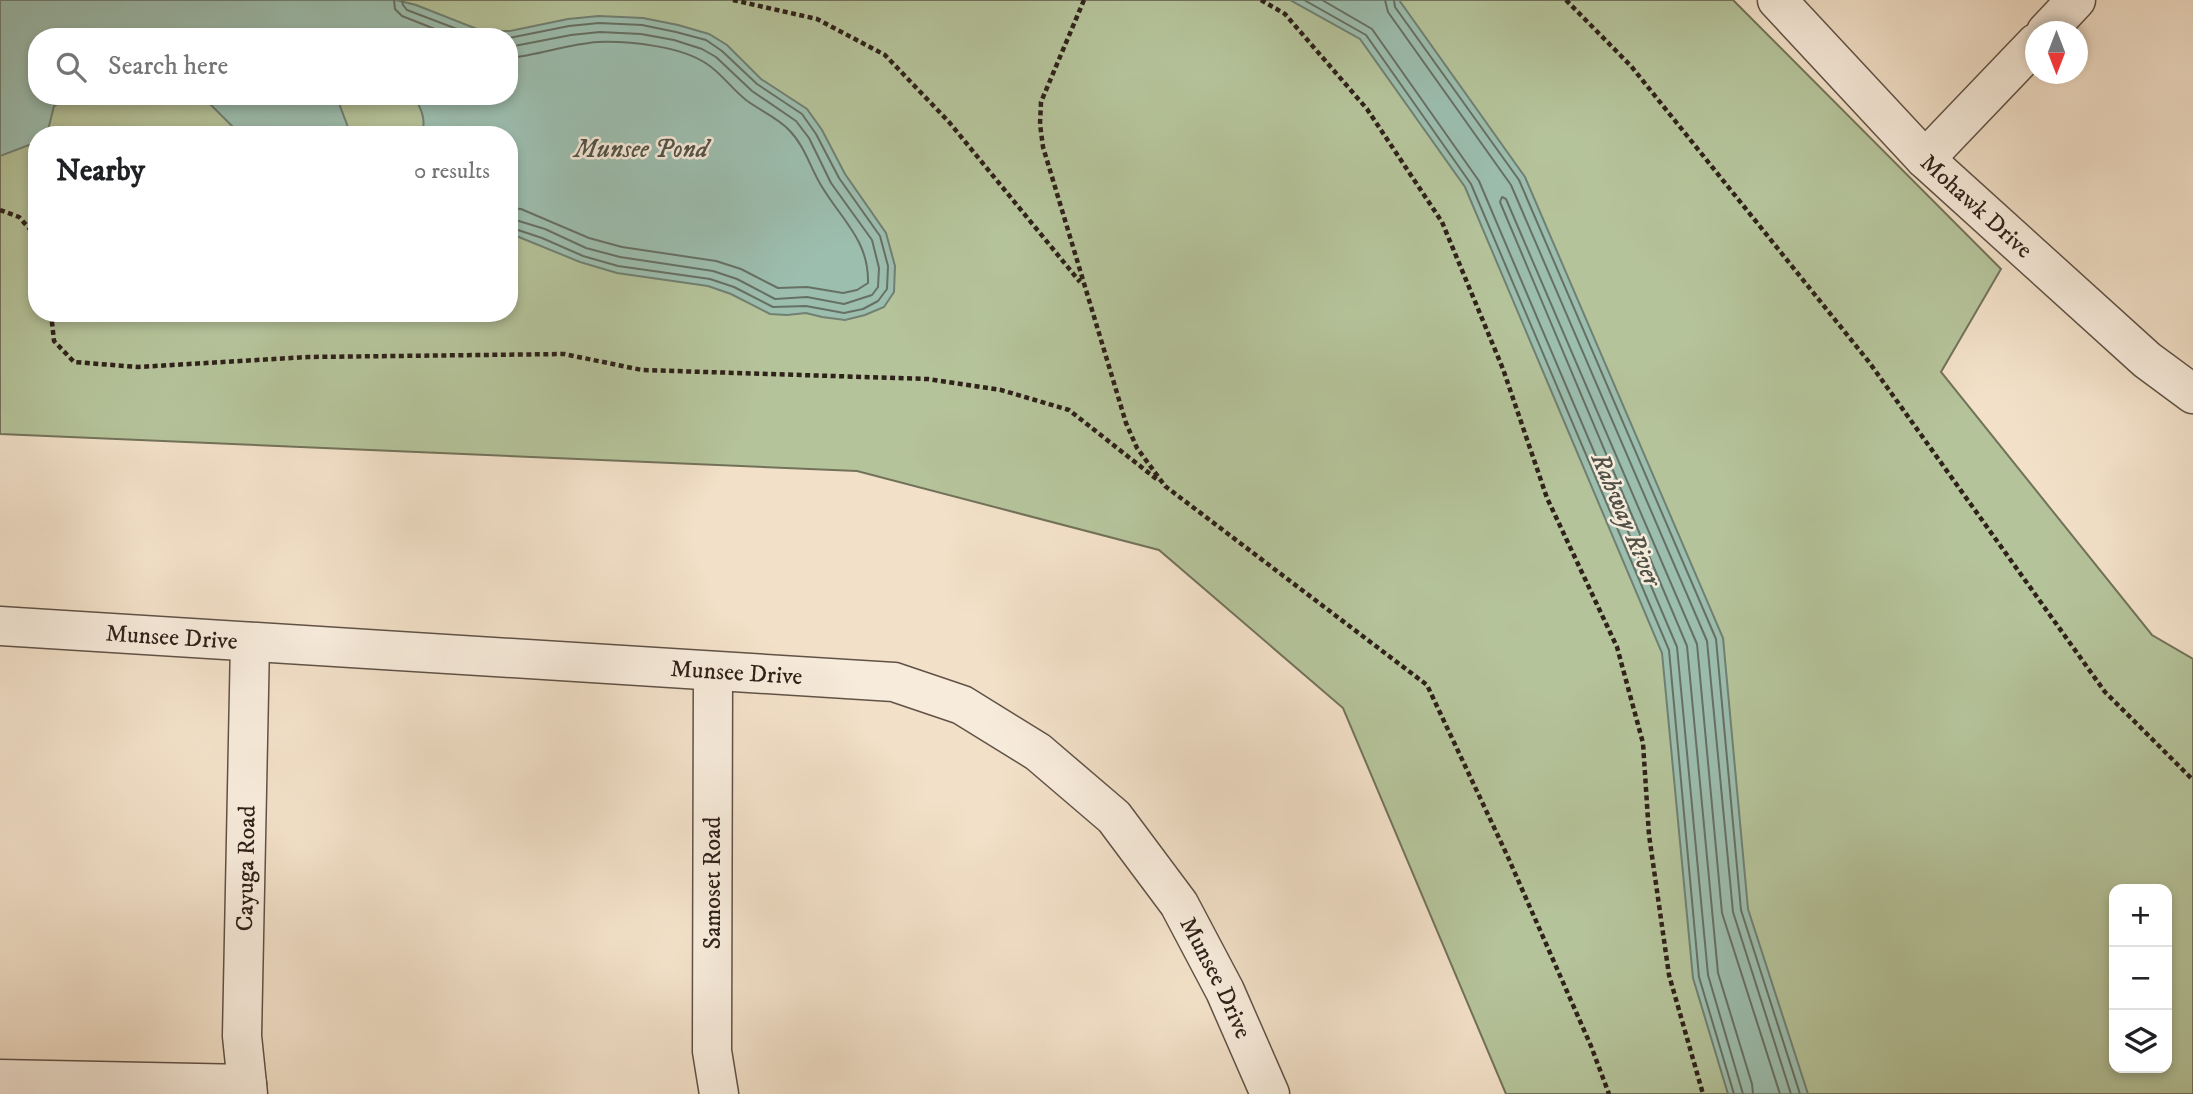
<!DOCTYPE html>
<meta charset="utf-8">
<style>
body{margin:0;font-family:"IM FELL DW Pica",serif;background:#f2f2f2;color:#202124}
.controls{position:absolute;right:21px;bottom:21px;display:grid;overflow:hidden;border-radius:14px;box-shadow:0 4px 10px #0003}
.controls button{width:63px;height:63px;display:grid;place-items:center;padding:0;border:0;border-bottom:2px solid #e0e0e0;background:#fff;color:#202124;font:35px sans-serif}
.compass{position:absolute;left:2025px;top:21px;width:63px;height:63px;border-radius:50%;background:#fff;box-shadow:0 4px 10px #0003;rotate:180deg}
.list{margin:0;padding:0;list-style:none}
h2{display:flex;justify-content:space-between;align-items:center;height:91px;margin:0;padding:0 28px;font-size:30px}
h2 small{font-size:23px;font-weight:400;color:#757577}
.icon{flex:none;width:38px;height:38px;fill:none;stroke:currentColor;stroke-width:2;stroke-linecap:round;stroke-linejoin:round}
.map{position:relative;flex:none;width:2193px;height:1094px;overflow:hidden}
.search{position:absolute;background:#fff;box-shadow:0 4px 10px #0003;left:28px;top:28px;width:490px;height:77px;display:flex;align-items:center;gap:18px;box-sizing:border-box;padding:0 24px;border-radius:28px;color:#757577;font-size:26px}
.panel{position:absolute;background:#fff;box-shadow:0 4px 10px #0003;left:28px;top:126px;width:490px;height:196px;border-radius:28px}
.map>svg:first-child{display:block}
.green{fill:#b5c39a;stroke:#72725a;stroke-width:2;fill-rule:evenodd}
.water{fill:#9cbeaf;stroke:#708073;stroke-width:2}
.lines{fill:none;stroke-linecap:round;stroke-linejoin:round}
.shore{stroke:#667064;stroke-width:2}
.minor-casing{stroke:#605246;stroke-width:41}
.path{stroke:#2f221a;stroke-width:4.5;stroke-dasharray:5 3.5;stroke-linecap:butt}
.minor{stroke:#f7ebdb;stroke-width:38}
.labels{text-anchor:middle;stroke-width:5;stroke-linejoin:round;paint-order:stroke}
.street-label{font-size:24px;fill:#2f221a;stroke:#f7ebdb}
.water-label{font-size:26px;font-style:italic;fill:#505147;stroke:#f7ebdb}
</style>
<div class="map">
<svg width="2193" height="1094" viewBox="0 0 2193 1094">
<rect width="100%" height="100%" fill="#f2e0c8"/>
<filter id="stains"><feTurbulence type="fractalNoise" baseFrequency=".00286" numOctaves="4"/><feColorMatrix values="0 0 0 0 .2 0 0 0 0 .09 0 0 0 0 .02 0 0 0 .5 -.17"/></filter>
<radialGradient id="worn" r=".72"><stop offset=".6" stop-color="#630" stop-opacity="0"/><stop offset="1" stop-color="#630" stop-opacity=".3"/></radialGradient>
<!-- green -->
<path class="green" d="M 0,0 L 1733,0 L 2001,269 L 1941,372 L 2152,635 L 2193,659 L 2193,1094 L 1506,1094 L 1343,708 L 1159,550 L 857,471 L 0,434 ZM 37,37 L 509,37 L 509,96 L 37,96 ZM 37,135 L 509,135 L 509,313 L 37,313 ZM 2114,889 L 2167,889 L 2167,1068 L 2114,1068 Z"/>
<!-- water -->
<path class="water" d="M 0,0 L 396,0 L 416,5 L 482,31 L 510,31 L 568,19 L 599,16 L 643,18 L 678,25 L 709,34 L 727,45 L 761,79 L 807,109 L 822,130 L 845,174 L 886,233 L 895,266 L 894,292 L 884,307 L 865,315 L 845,320 L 822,317 L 806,313 L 787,315 L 770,314 L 731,294 L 708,286 L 617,273 L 580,262 L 509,233 L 509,135 L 422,135 C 426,119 422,109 413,96 L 509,96 L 509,37 L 37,37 L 37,96 L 80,96 L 67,99 L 54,106 L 48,130 L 45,135 L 37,135 L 37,142 L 0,156 Z
M 1290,0 L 1399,0 L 1525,177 L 1723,638 L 1748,909 L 1808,1094 L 1728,1094 L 1693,978 L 1662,653 L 1465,187 L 1360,39 Z
M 86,96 L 178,96 L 163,104 L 123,102 Z
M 202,96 L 341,96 L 340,106 L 351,135 L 241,135 Z"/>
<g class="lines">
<!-- shore -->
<path class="shore" d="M 394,0 L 395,9 L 402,16 L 455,37
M 402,0 L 403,5 L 407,10 L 478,37
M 1304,0 L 1366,35 L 1471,184 L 1669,650 L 1699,977 L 1734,1094
M 1322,0 L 1372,29 L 1479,181 L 1677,647 L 1708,975 L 1743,1094
M 1385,0 L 1388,12 L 1511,185 L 1707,641 L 1733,912 L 1791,1094
M 1394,0 L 1395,7 L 1519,180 L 1716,639 L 1741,910 L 1800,1094
M 509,38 L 569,26 L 599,23 L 642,25 L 676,32 L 706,40 L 722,51 L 757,84 L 802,114 L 816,134 L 839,178 L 880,236 L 888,266 L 887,289 L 878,301 L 863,309 L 844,313 L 806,306 L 773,307 L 734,287 L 710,279 L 618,266 L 583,256 L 542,238 L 509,227
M 509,47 L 571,35 L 600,32 L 641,34 L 674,40 L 702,49 L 716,57 L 752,91 L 796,121 L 809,138 L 831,183 L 872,240 L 879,268 L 878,287 L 872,295 L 844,304 L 807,297 L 775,299 L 737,279 L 713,271 L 620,257 L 586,248 L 545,229 L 509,218
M 509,58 C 539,55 568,44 598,42 C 629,41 681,46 707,64 C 721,73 732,89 746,100 C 759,110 778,118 789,130 C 806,147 811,171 824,190 C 844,222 869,242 868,283 L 857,290 L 843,293 L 807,287 L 778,288 L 741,269 L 716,261 L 622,247 L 589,238 L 521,209 L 509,208
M 1753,1094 L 1752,1084 L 1718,973 L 1687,646 L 1500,202 L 1502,197 L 1506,199 L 1697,644 L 1722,913 L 1780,1094"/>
<defs>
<g id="minor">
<path id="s1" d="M 1777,0 L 1925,159 L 2147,360 L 2193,394"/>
<path d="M 2046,32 L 2076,0"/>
<path d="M 1925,159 L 2036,43"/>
<path id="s2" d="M 0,626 L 894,682 L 962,705 L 1038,752 L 1114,817 L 1179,904 L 1225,991 L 1270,1094"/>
<path d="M 713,671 L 712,1051 L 719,1094"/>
<path d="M 0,1079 L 247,1084"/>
<path id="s3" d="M 248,1094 L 242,1036 L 250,642"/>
</g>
</defs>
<!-- minor casing -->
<use href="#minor" class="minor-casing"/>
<!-- path -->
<path class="path" d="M 733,0 L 817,19 L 885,55 L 949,122 L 1080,282
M 1084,0 L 1041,102 L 1040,124 L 1043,147 L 1126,423 L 1137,448 L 1165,486 L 1427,685 L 1507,855 L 1591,1046 L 1609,1094
M 1261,0 L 1285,14 L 1367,109 L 1442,222 L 1503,369 L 1547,498 L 1617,647 L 1643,743 L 1649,835 L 1669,975 L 1703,1094
M 1566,0 L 1631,66 L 1869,362 L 2105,692 L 2193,780
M 0,210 L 19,217 L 37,237
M 51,313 L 54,341 L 74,362 L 138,367 L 308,357 L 564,354 L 642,370 L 928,379 L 1001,390 L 1069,410 L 1159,481"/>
<!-- minor -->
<use href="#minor" class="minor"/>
</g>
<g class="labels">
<!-- street labels -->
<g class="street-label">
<text dy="8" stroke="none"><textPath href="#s1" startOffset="287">Mohawk Drive</textPath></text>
<text dy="8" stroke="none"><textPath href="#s2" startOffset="172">Munsee Drive</textPath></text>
<text dy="8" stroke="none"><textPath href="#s2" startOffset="738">Munsee Drive</textPath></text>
<text dy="8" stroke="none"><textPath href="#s3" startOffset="226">Cayuga Road</textPath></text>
<text transform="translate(712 883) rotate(-90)" y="8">Samoset Road</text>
<text dy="8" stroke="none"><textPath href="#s2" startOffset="1348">Munsee Drive</textPath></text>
</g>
<!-- water labels -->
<g class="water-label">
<text x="641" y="157">Munsee Pond</text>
<text transform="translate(1627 519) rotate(67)" y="9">Rahway River</text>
</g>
</g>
<rect width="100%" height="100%" filter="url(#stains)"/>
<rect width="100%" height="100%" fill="url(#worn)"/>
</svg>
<div class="controls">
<button>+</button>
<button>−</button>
<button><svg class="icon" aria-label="layers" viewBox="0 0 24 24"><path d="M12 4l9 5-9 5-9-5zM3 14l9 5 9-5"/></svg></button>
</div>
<svg class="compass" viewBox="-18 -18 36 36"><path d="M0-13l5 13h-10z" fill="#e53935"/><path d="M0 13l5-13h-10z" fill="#757577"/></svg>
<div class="search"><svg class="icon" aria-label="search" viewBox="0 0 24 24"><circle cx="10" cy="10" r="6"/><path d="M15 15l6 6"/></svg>Search here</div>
<section class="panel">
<h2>Nearby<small>0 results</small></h2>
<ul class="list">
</ul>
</section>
</div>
